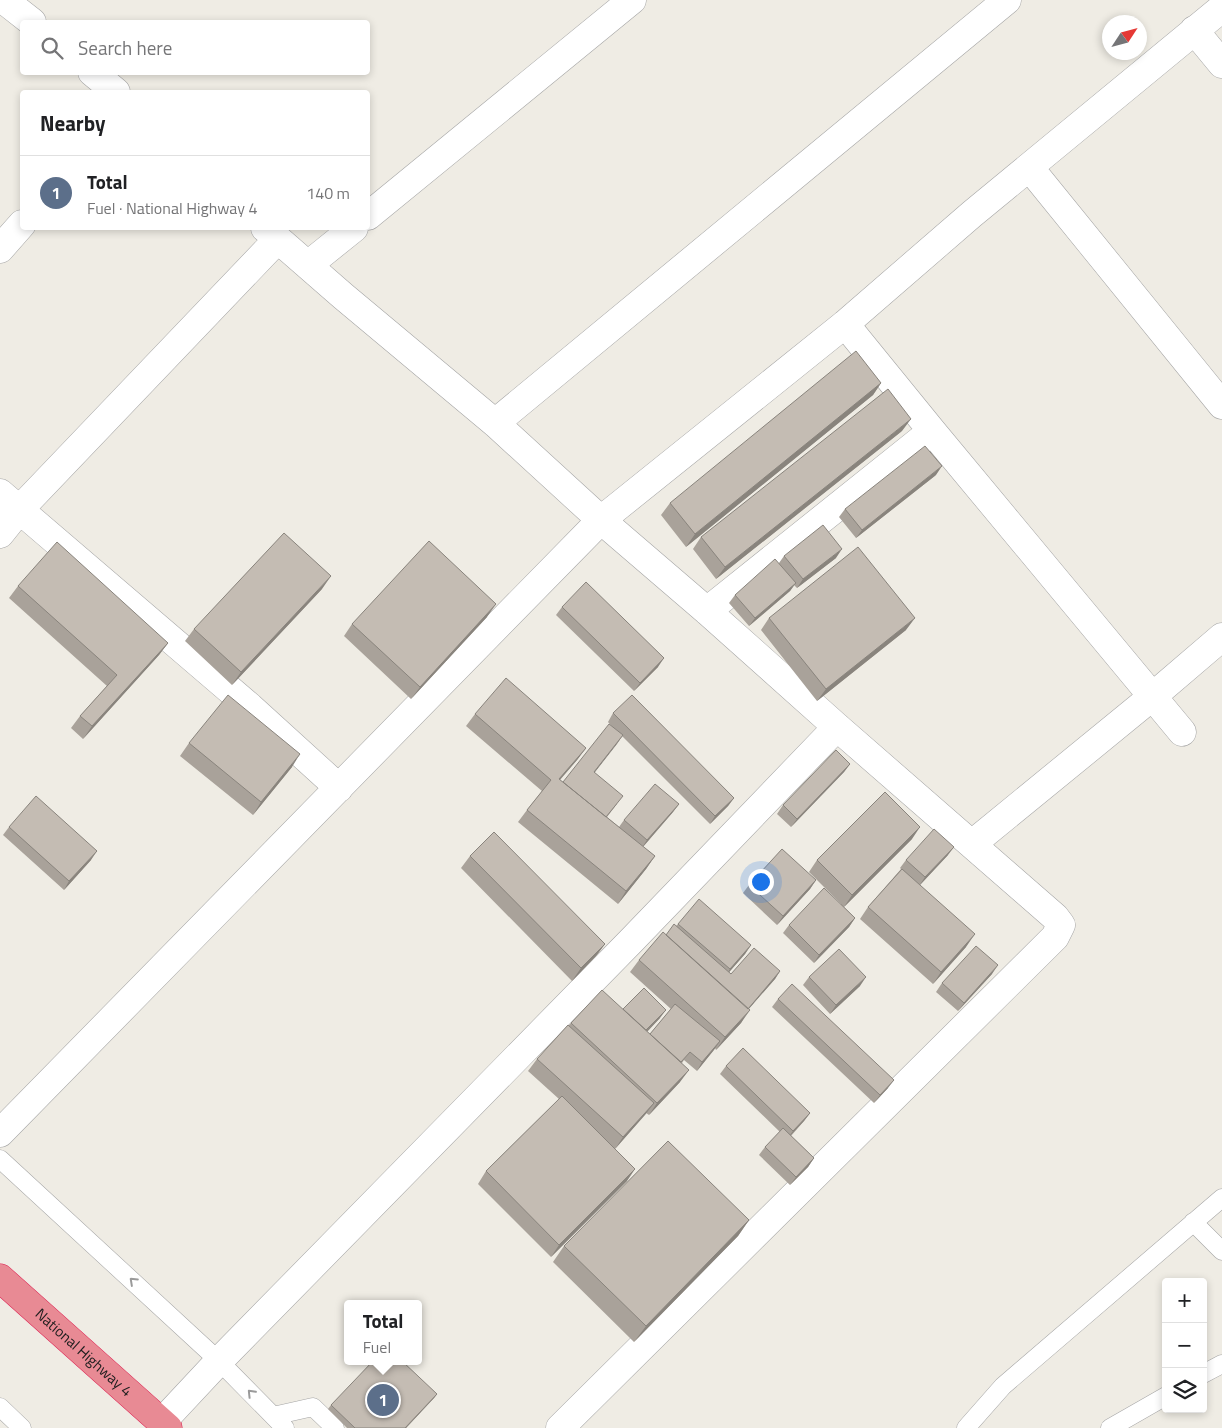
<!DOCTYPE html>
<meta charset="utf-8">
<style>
body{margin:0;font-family:"Titillium Web",sans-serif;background:#f2f2f2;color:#202124}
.controls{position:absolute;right:15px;bottom:15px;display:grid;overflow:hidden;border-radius:5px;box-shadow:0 2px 8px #0003}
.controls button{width:45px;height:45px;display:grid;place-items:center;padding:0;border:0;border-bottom:1px solid #e0e0e0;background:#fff;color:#202124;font:25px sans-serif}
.compass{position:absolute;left:1102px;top:15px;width:45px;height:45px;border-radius:50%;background:#fff;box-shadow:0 2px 8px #0003;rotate:54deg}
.you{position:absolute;left:760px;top:881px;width:18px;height:18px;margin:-12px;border:4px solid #fff;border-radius:50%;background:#1a73e8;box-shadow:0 0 0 8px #1a73e833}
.badge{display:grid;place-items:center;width:32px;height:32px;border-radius:50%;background:#0b8043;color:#fff;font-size:16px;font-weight:700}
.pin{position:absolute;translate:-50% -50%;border:2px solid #fff;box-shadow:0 1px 5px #0006}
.popup{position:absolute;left:344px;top:1300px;width:78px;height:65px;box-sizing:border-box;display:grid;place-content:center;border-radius:5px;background:#fff;filter:drop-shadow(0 1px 4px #0005);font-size:16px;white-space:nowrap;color:#757577}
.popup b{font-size:19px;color:#202124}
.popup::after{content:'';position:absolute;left:50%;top:100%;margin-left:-10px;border:10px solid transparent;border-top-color:#fff}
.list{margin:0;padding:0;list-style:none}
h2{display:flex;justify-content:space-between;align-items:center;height:65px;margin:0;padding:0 20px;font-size:21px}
h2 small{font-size:16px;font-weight:400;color:#757577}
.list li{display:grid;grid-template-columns:32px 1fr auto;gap:15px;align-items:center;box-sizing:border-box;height:75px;padding:0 20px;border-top:1px solid #e0e0e0}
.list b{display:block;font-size:19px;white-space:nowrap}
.list p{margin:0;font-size:16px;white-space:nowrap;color:#757577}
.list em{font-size:16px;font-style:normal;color:#757577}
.icon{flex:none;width:28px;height:28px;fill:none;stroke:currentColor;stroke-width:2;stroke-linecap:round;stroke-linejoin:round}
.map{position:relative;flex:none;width:1222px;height:1428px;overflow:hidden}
.search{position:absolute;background:#fff;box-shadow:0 2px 8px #0003;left:20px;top:20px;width:350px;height:55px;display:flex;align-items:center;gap:12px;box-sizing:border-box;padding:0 18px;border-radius:5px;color:#757577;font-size:19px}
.panel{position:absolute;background:#fff;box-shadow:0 2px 8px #0003;left:20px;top:90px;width:350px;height:140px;border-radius:5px}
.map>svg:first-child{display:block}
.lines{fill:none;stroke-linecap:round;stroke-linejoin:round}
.lane-casing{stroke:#a5a5a5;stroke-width:19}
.street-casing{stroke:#a5a5a5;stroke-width:29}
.highway-casing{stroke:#dd2152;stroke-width:29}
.lane{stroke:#fff;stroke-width:18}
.street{stroke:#fff;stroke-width:28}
.highway{stroke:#e88a94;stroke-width:28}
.wall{fill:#a9a29a}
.shaded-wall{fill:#89847d}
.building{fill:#c4bcb3;stroke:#89847d}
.oneway{stroke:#9a9a9a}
.labels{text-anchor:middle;stroke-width:5;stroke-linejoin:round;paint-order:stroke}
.street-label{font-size:15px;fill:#1e1e1e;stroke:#fff}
</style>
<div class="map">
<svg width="1222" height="1428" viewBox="0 0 1222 1428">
<rect width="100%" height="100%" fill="#efece4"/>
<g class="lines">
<defs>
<path id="lane" d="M 0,1159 L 219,1361 L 285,1428
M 1193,1222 L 1222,1251
M 1203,1374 L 1222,1364
M 0,1407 L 22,1428
M 273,1416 L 313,1407 L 335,1428
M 966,1428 L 1003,1386 L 1222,1198
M 1110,1428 L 1166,1396"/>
<path id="street" d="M 4,0 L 32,22
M 1194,30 L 1222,64
M 92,72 L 116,92
M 1029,167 L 1222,405
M 368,216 L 632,0
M 265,228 L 343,296 L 495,423 L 601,520 L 707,611 L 837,727 L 1055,917 L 1061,925 L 1055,937 L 560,1428
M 0,249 L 22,224
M 308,265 L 354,228
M 845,324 L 932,431 L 1182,732
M 495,423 L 1007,0
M 0,493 L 250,707 L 339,788
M 0,534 L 20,509 L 278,239
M 707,611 L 932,431
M 972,844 L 1153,696 L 1222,637
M 0,1133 L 601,520 L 845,324 L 972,214 L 1222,8
M 162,1422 L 219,1361 L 631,941 L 837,727"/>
<g id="highway">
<path id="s1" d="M 0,1278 L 168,1428"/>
</g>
</defs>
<!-- lane casing -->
<use href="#lane" class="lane-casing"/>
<!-- street casing -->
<use href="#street" class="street-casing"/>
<!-- highway casing -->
<use href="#highway" class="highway-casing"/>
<!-- lane -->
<use href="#lane" class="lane"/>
<!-- street -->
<use href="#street" class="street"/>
<!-- highway -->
<use href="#highway" class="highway"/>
</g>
<!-- wall -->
<path class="wall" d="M 881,383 L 873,395 L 686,547 L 661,515 L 670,503 Z
M 902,431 L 716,579 L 693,549 L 701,537 Z
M 936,475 L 856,538 L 839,517 L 845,509 Z
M 784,556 L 836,558 L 797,588 L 794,585 L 790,591 L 749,626 L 729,603 L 735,595 L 779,563 Z
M 18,586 L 168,643 L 159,655 L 83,739 L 71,728 L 80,716 L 107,686 L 9,598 Z
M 322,589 L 232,685 L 185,641 L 194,629 Z
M 562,607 L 658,667 L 634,691 L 556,615 Z
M 487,617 L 411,699 L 344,636 L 352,624 Z
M 769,618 L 906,630 L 817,701 L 761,630 Z
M 613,713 L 734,798 L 728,806 L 710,824 L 622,736 L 594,773 L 617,804 L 607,817 L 619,827 L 624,820 L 679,804 L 673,812 L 643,847 L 655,856 L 646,869 L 618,904 L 518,822 L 527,810 L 542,791 L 466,726 L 475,714 L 586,748 L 577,760 L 560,780 L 563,782 L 613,728 L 608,722 Z
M 189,743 L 292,767 L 253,815 L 180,756 Z
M 850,764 L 844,772 L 791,827 L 777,814 L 783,805 Z
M 9,827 L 91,860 L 64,890 L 3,835 Z
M 912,839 L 844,907 L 855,918 L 849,927 L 814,963 L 783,933 L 789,925 L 841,904 L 809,872 L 817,860 Z
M 948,855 L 920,885 L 966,947 L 933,984 L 860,919 L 868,907 L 901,869 L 900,868 L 906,860 Z
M 470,856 L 605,944 L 596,956 L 572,981 L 461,868 Z
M 816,880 L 810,889 L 777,925 L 743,893 L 749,885 Z
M 678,924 L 751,945 L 745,954 L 729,972 L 731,974 L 780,971 L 775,979 L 748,1009 L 741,1023 L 716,1050 L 715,1048 L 697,1071 L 684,1060 L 682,1063 L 680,1082 L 649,1115 L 646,1113 L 615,1149 L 627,1181 L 551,1257 L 478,1184 L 486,1171 L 559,1099 L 528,1071 L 537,1059 L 571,1023 L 623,1009 L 660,1018 L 647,1032 L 650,1034 L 671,1009 L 630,972 L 639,960 L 666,935 L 676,926 Z
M 992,974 L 958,1011 L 936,992 L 942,983 Z
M 809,977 L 860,986 L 830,1014 L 803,985 Z
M 778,999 L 888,1088 L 874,1103 L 772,1007 Z
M 726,1066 L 810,1113 L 804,1121 L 791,1136 L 814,1158 L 808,1167 L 790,1185 L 759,1155 L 765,1147 L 780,1132 L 720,1074 Z
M 749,1220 L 738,1236 L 634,1342 L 553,1262 L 564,1246 Z
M 437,1394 L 434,1398 L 406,1428 L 347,1428 L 328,1409 L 331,1405 Z"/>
<!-- shaded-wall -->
<path class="shaded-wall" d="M 881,383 L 873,395 L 686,547 L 695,534 Z
M 911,419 L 902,431 L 716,579 L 725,567 Z
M 942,466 L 936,475 L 856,538 L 862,530 Z
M 842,549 L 836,558 L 797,588 L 803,579 Z
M 331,576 L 322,589 L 232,685 L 241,672 Z
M 796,583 L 790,591 L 749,626 L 755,618 Z
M 496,604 L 487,617 L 411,699 L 420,687 Z
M 915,618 L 906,630 L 817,701 L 826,689 Z
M 168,643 L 159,655 L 83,739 L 92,726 Z
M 664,658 L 658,667 L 634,691 L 640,683 Z
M 623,735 L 617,744 L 588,781 L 594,772 Z
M 586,748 L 577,760 L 550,791 L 559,779 Z
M 300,754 L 292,767 L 253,815 L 261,802 Z
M 850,764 L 844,772 L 791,827 L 797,819 Z
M 734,798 L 728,806 L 710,824 L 715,816 Z
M 679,804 L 673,812 L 641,849 L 647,840 Z
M 920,827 L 912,839 L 844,907 L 852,895 Z
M 954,847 L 948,855 L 919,886 L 925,877 Z
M 97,851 L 91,860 L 64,890 L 69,881 Z
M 655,856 L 646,869 L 618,904 L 626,891 Z
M 816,880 L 810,889 L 777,925 L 783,916 Z
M 855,918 L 849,927 L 814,963 L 819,955 Z
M 975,934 L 966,947 L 933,984 L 941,972 Z
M 605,944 L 596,956 L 572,981 L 581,968 Z
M 751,945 L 745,954 L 724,978 L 730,969 Z
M 998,965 L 992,974 L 958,1011 L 964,1003 Z
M 780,971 L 775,979 L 741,1018 L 747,1009 Z
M 866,977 L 860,986 L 830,1014 L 836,1005 Z
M 666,1010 L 660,1018 L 637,1042 L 643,1034 Z
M 750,1010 L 741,1023 L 716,1050 L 725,1037 Z
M 720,1041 L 714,1050 L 697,1071 L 702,1062 Z
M 689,1070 L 680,1082 L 649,1115 L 657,1103 Z
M 894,1080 L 888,1088 L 874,1103 L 880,1095 Z
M 654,1103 L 645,1115 L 615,1149 L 623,1137 Z
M 810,1113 L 804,1121 L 787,1139 L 793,1131 Z
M 814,1158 L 808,1167 L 790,1185 L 796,1177 Z
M 635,1169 L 627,1181 L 551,1257 L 559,1245 Z
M 749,1220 L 738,1236 L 634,1342 L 646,1326 Z
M 437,1394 L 434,1398 L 406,1428 L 405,1428 Z"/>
<!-- building -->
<path class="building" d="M 856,351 L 881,383 L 695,534 L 670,503 Z
M 888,389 L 911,419 L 725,567 L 701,537 Z
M 925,446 L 942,466 L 862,530 L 845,509 Z
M 823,525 L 842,549 L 803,579 L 784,556 Z
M 284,533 L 331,576 L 241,672 L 194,629 Z
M 429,541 L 496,604 L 420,687 L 352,624 Z
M 57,542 L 168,643 L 92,726 L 80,716 L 117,675 L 18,586 Z
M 858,547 L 915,618 L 826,689 L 769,618 Z
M 775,559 L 796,583 L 755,618 L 735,595 Z
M 586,582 L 664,658 L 640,683 L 562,607 Z
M 506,678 L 586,748 L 559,779 L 655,856 L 626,891 L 527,810 L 551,780 L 475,714 Z
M 228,695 L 300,754 L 261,802 L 189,743 Z
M 632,695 L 734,798 L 715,816 L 613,713 Z
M 609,724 L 623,735 L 594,772 L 623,796 L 606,817 L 563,782 Z
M 836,750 L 850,764 L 797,819 L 783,805 Z
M 655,784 L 679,804 L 647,840 L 624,820 Z
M 885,792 L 920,827 L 852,895 L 817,860 Z
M 36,796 L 97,851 L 69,881 L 9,827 Z
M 934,829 L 954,847 L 925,877 L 906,860 Z
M 494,832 L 605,944 L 581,968 L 470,856 Z
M 782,849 L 816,880 L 783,916 L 749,885 Z
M 902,869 L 975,934 L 941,972 L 868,907 Z
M 824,888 L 855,918 L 819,955 L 789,925 Z
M 699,899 L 751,945 L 730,969 L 678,924 Z
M 674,924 L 731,974 L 754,948 L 780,971 L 748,1009 L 666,935 Z
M 663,932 L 750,1010 L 725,1037 L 639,960 Z
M 976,946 L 998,965 L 964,1003 L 942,983 Z
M 839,949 L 866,977 L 836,1005 L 809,977 Z
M 792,984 L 894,1080 L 880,1095 L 778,999 Z
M 644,988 L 666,1010 L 646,1030 L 623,1009 Z
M 602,990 L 689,1070 L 657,1103 L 571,1023 Z
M 675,1004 L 720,1041 L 702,1062 L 690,1052 L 681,1062 L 650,1034 Z
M 568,1025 L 654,1103 L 623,1137 L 537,1059 Z
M 743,1048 L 810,1113 L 793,1131 L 726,1066 Z
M 562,1096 L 635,1169 L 559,1245 L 486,1171 Z
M 783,1128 L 814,1158 L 796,1177 L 765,1147 Z
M 668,1141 L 749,1220 L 646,1326 L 564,1246 Z
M 373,1361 L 402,1361 L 437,1394 L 405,1428 L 355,1428 L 331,1405 Z"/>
<!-- one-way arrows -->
<defs><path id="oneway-chevron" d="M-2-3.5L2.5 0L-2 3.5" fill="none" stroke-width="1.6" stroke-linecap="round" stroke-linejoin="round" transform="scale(1.25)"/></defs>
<g class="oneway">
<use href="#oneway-chevron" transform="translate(133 1281) rotate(-137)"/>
<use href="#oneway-chevron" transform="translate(251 1393) rotate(-134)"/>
</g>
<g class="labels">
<!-- street labels -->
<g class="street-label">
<text dy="5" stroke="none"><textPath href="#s1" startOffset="112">National Highway 4</textPath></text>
</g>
</g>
</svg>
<div class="controls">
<button>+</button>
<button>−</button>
<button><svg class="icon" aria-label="layers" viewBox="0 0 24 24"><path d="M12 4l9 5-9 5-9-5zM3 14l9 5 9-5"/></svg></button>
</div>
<svg class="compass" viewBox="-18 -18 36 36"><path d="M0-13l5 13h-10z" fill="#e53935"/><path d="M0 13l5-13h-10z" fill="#757577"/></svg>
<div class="you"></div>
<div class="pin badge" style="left:383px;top:1400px;background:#5c6f8a">1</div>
<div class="popup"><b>Total</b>Fuel</div>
<div class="search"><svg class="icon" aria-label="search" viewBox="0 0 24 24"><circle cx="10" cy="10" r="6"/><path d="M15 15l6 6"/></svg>Search here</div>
<section class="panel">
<h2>Nearby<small></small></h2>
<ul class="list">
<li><span class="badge" style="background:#5c6f8a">1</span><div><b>Total</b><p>Fuel · National Highway 4</p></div><em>140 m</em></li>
</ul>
</section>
</div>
